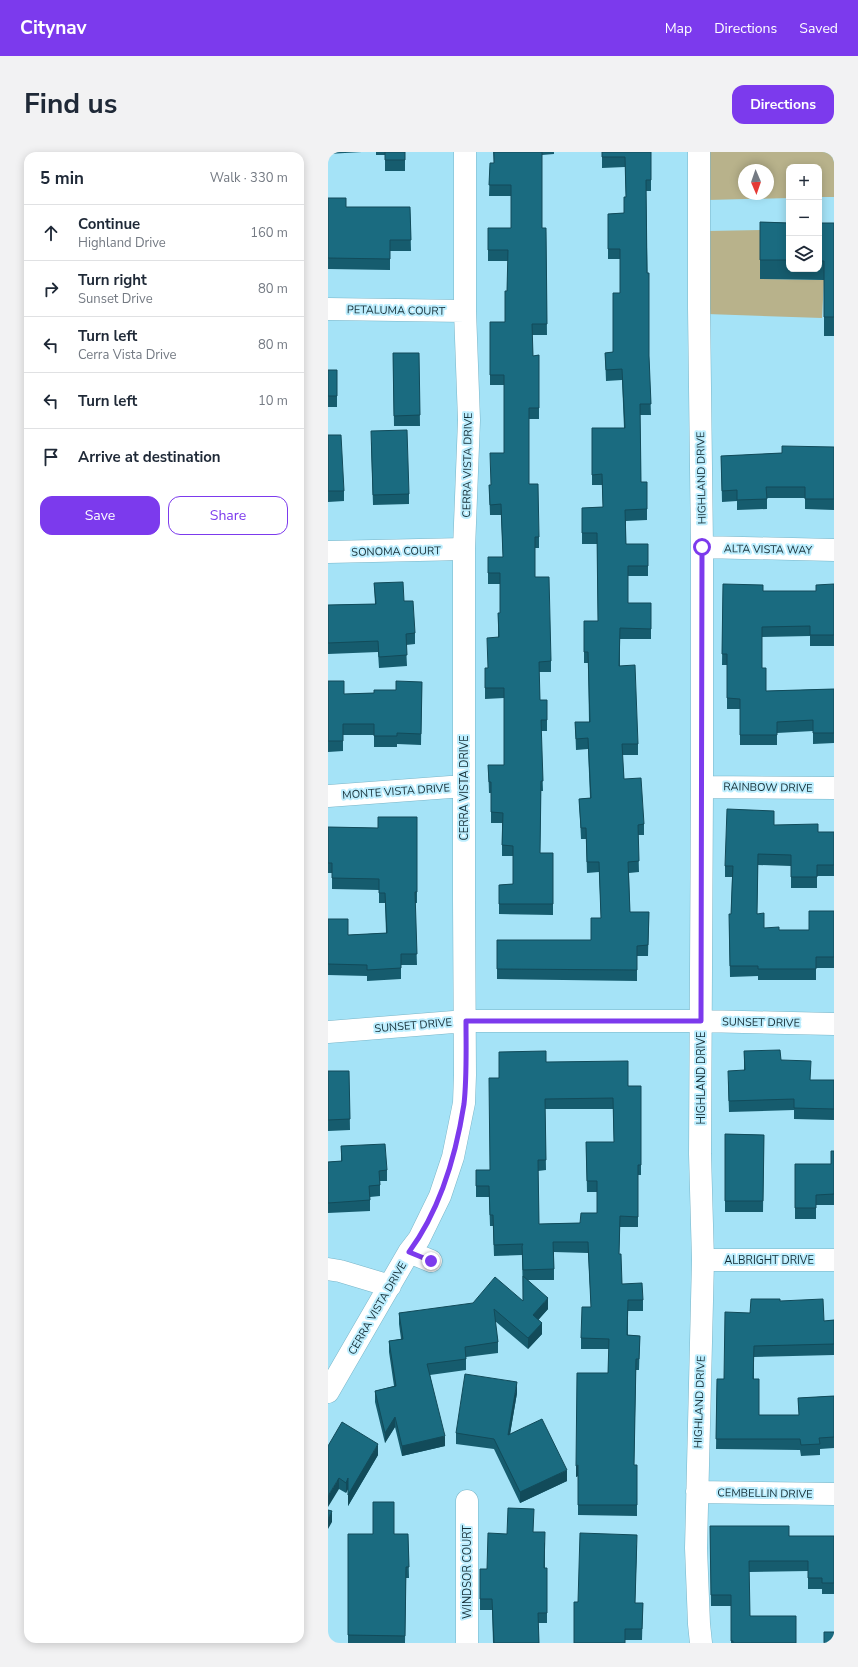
<!DOCTYPE html>
<meta charset="utf-8">
<style>
body{margin:0;font-family:"Nunito Sans",sans-serif;background:#f2f2f3;color:#1f2937}
.controls{position:absolute;right:12px;top:12px;display:grid;overflow:hidden;border-radius:8px;box-shadow:0 2px 10px #0003}
.controls button{width:36px;height:36px;display:grid;place-items:center;padding:0;border:0;border-bottom:1px solid #e0e1e3;background:#fff;color:#1f2937;font:20px sans-serif}
.compass{position:absolute;left:410px;top:12px;width:36px;height:36px;border-radius:50%;background:#fff;box-shadow:0 2px 10px #0003;rotate:178deg}
.stop{position:absolute;width:12px;height:12px;margin:-9px;border:3px solid #7c3aed;border-radius:50%;background:#fff}
.stop.end{background:#7c3aed;border-color:#fff;box-shadow:0 1px 4px #0008}
.list{margin:0;padding:0;list-style:none}
h2{display:flex;justify-content:space-between;align-items:center;height:52px;margin:0;padding:0 16px;font-size:17px}
h2 small{font-size:13px;font-weight:400;color:#747a83}
.list li{display:grid;grid-template-columns:26px 1fr auto;gap:12px;align-items:center;box-sizing:border-box;height:56px;padding:0 16px;border-top:1px solid #e0e1e3}
.list b{display:block;font-size:15px;white-space:nowrap}
.list p{margin:0;font-size:13px;white-space:nowrap;color:#747a83}
.list em{font-size:13px;font-style:normal;color:#747a83}
.actions{display:flex;gap:8px;padding:12px 16px}
.actions a{flex:1;padding:9px 0;border:1px solid #7c3aed;border-radius:12px;text-align:center;font-size:14px;color:#7c3aed}
.actions .main{background:#7c3aed;color:#fff}
.icon{flex:none;width:22px;height:22px;fill:none;stroke:currentColor;stroke-width:2;stroke-linecap:round;stroke-linejoin:round}
.map{position:relative;flex:none;width:506px;height:1491px;overflow:hidden;border-radius:12px}
header{display:flex;align-items:center;gap:24px;box-sizing:border-box;height:56px;padding:0 20px;background:#7c3aed;color:#fff}
header strong{font-size:19px}
nav{display:flex;gap:22px;margin-inline-start:auto;font-size:14px}
.intro{display:flex;align-items:center;justify-content:space-between;box-sizing:border-box;height:96px;padding:0 24px}
h1{margin:0;font-size:28px}
.button{padding:10px 18px;border-radius:12px;background:#7c3aed;color:#fff;font-size:14px;font-weight:700}
main{display:flex;gap:24px;padding:0 24px}
aside{flex:1;background:#fff;border-radius:12px;box-shadow:0 2px 10px #0003}
.map>svg:first-child{display:block}
.green{fill:#b8b28b;fill-rule:evenodd}
.lines{fill:none;stroke-linecap:round;stroke-linejoin:round}
.minor-casing{stroke:#79b5c8;stroke-width:23}
.minor{stroke:#fff;stroke-width:22}
.wall{fill:#165c6e;fill-rule:evenodd}
.shaded-wall{fill:#124b5a}
.building{fill:#1a6b80;stroke:#124b5a;fill-rule:evenodd}
.route{stroke:#7c3aed;stroke-width:5}
.labels{text-anchor:middle;stroke-width:4;stroke-linejoin:round;paint-order:stroke}
.street-label{font-size:11px;fill:#152e36;stroke:#bdeefe}
</style>
<header>
<strong>Citynav</strong>
<nav><a>Map</a><a>Directions</a><a>Saved</a></nav>
</header>
<div class="intro"><h1>Find us</h1><a class="button">Directions</a></div>
<main>
<aside>
<h2>5 min<small>Walk · 330 m</small></h2>
<ul class="list">
<li><svg class="icon" aria-label="ahead" viewBox="0 0 24 24"><path d="M12 20V5M6 11l6-6 6 6"/></svg><div><b>Continue</b><p>Highland Drive</p></div><em>160 m</em></li>
<li><svg class="icon" aria-label="right" viewBox="0 0 24 24"><path d="M7 20v-9h11M14 6l5 5-5 5"/></svg><div><b>Turn right</b><p>Sunset Drive</p></div><em>80 m</em></li>
<li><svg class="icon" aria-label="left" viewBox="0 0 24 24"><path d="M17 20v-9H6M10 6l-5 5 5 5"/></svg><div><b>Turn left</b><p>Cerra Vista Drive</p></div><em>80 m</em></li>
<li><svg class="icon" aria-label="left" viewBox="0 0 24 24"><path d="M17 20v-9H6M10 6l-5 5 5 5"/></svg><div><b>Turn left</b></div><em>10 m</em></li>
<li><svg class="icon" aria-label="arrive" viewBox="0 0 24 24"><path d="M6 21V4h12l-3 4 3 4H6"/></svg><div><b>Arrive at destination</b></div></li>
</ul>
<div class="actions"><a class="main">Save</a><a>Share</a></div>
</aside>
<div class="map">
<svg width="506" height="1491" viewBox="0 0 506 1491">
<rect width="100%" height="100%" fill="#a5e3f7"/>
<!-- green -->
<path class="green" d="M 379,0 L 506,0 L 506,45 L 491,45 L 491,15 L 461,15 L 461,46 L 380,48 ZM 416,18 L 440,18 L 440,42 L 416,42 Z
M 433,78 L 432,127 L 496,128 L 494,166 L 379,162 L 380,79 Z"/>
<g class="lines">
<defs>
<path id="minor" d="M 371,0 L 371,156 L 374,395 L 374,635 L 372,1002 L 375,1108 L 368,1396 L 371,1472 L 373,1491
M 0,157 L 137,159
M 374,395 L 506,398
M 0,400 L 136,397
M 374,635 L 506,636
M 0,644 L 136,634
M 0,880 L 138,869 L 373,869 L 506,872
M 81,1100 L 103,1109
M 375,1108 L 506,1108
M 0,1117 L 12,1119 L 62,1134
M 0,1240 L 81,1100 L 91,1087 L 112,1044 L 125,1005 L 136,951 L 137,923 L 136,748 L 136,397 L 141,268 L 137,159 L 137,0
M 369,1340 L 506,1342
M 139,1349 L 139,1491"/>
</defs>
<!-- minor casing -->
<use href="#minor" class="minor-casing"/>
<!-- minor -->
<use href="#minor" class="minor"/>
</g>
<!-- wall -->
<path class="wall" d="M 0,0 L 34,0 L 0,2 Z
M 48,0 L 77,0 L 77,19 L 57,19 L 57,3 L 48,3 Z
M 165,0 L 226,0 L 226,2 L 214,3 L 214,76 L 218,76 L 219,183 L 204,183 L 205,204 L 211,203 L 211,267 L 201,267 L 201,332 L 211,385 L 211,396 L 207,396 L 207,425 L 223,509 L 223,520 L 211,520 L 212,548 L 219,568 L 219,579 L 213,579 L 215,639 L 213,639 L 212,701 L 225,701 L 225,763 L 171,762 L 171,733 L 185,732 L 185,704 L 174,704 L 174,671 L 163,671 L 163,641 L 161,641 L 160,613 L 176,613 L 176,546 L 157,547 L 157,516 L 160,516 L 170,485 L 170,461 L 172,461 L 172,432 L 160,432 L 160,405 L 175,405 L 173,363 L 162,363 L 161,333 L 163,333 L 176,301 L 176,233 L 162,233 L 162,170 L 177,170 L 179,139 L 180,109 L 160,109 L 160,76 L 183,76 L 183,44 L 161,44 L 162,11 L 166,11 Z
M 274,0 L 323,0 L 323,39 L 318,39 L 321,204 L 323,263 L 312,263 L 313,330 L 319,330 L 319,368 L 298,369 L 298,392 L 320,392 L 320,424 L 300,424 L 300,451 L 323,451 L 323,487 L 292,487 L 292,514 L 310,592 L 310,603 L 294,603 L 296,627 L 316,672 L 316,683 L 310,683 L 311,720 L 301,721 L 302,760 L 321,760 L 320,804 L 309,804 L 309,829 L 169,827 L 169,788 L 263,788 L 273,766 L 271,720 L 259,721 L 258,687 L 253,687 L 251,647 L 262,646 L 260,597 L 248,598 L 247,570 L 261,570 L 260,511 L 256,511 L 256,469 L 270,469 L 269,392 L 254,392 L 254,356 L 275,355 L 274,333 L 264,333 L 264,276 L 296,276 L 294,228 L 278,229 L 277,201 L 285,200 L 292,141 L 292,107 L 280,107 L 280,62 L 296,61 L 298,45 L 297,15 L 274,16 Z
M 0,46 L 18,55 L 82,55 L 83,99 L 62,99 L 62,118 L 0,117 Z
M 432,70 L 461,71 L 461,117 L 491,117 L 491,71 L 506,71 L 506,184 L 496,184 L 496,128 L 432,127 Z
M 65,201 L 91,201 L 92,274 L 66,274 Z
M 0,218 L 9,218 L 9,255 L 0,255 Z
M 0,283 L 16,339 L 16,349 L 0,350 Z
M 43,290 L 81,342 L 81,352 L 45,353 Z
M 506,295 L 506,358 L 477,357 L 477,346 L 439,346 L 439,357 L 409,358 L 409,349 L 394,350 L 393,304 L 454,301 Z
M 46,431 L 76,449 L 87,481 L 87,492 L 78,493 L 79,514 L 51,516 L 50,500 L 0,502 L 0,453 L 47,452 Z
M 395,432 L 435,439 L 488,439 L 506,432 L 506,494 L 482,494 L 482,484 L 434,485 L 434,516 L 438,539 L 506,537 L 506,591 L 485,592 L 485,579 L 449,581 L 449,593 L 412,593 L 412,557 L 399,557 L 399,513 L 394,513 Z
M 0,529 L 16,542 L 46,541 L 68,538 L 94,530 L 93,593 L 69,592 L 69,595 L 46,595 L 46,583 L 15,583 L 15,599 L 0,600 Z
M 89,665 L 89,751 L 87,751 L 89,813 L 73,813 L 73,827 L 39,829 L 39,824 L 0,823 L 0,767 L 20,783 L 58,781 L 57,751 L 51,751 L 51,738 L 4,737 L 4,721 L 0,721 L 0,675 L 50,676 Z
M 446,673 L 490,680 L 506,680 L 506,724 L 489,724 L 489,736 L 463,736 L 463,714 L 430,713 L 429,761 L 436,776 L 451,778 L 481,778 L 506,759 L 506,816 L 488,816 L 488,828 L 430,828 L 430,824 L 402,825 L 401,773 L 403,762 L 404,725 L 397,725 L 397,714 Z
M 416,899 L 453,908 L 482,928 L 506,928 L 506,968 L 466,967 L 466,958 L 401,960 L 400,930 L 416,918 Z
M 218,910 L 300,934 L 313,934 L 313,1023 L 310,1023 L 310,1075 L 292,1075 L 291,1102 L 294,1132 L 315,1148 L 315,1159 L 300,1159 L 300,1183 L 312,1184 L 311,1218 L 308,1218 L 306,1313 L 309,1313 L 309,1364 L 250,1363 L 250,1324 L 248,1325 L 280,1221 L 281,1197 L 253,1197 L 253,1186 L 263,1155 L 260,1101 L 226,1100 L 226,1128 L 200,1128 L 220,1157 L 210,1168 L 214,1182 L 200,1197 L 167,1169 L 170,1190 L 170,1201 L 138,1205 L 138,1218 L 102,1223 L 117,1294 L 74,1304 L 67,1275 L 57,1291 L 47,1250 L 47,1239 L 66,1234 L 61,1200 L 61,1189 L 73,1187 L 71,1172 L 71,1161 L 195,1149 L 194,1103 L 166,1104 L 165,1074 L 162,1074 L 161,1045 L 148,1045 L 148,1018 L 162,1018 L 171,926 ZM 217,957 L 285,957 L 286,990 L 258,990 L 259,1040 L 269,1040 L 269,1061 L 252,1071 L 211,1072 L 210,1019 L 218,1018 Z
M 0,919 L 21,919 L 22,978 L 0,979 Z
M 397,982 L 436,983 L 435,1060 L 397,1060 Z
M 13,994 L 59,1018 L 59,1029 L 52,1029 L 52,1044 L 42,1045 L 42,1059 L 0,1061 L 0,1010 L 13,1009 Z
M 506,999 L 506,1053 L 488,1053 L 488,1067 L 467,1067 L 467,1012 L 503,1012 Z
M 452,1149 L 496,1169 L 506,1168 L 506,1203 L 426,1205 L 426,1227 L 431,1263 L 471,1263 L 470,1246 L 506,1244 L 506,1296 L 492,1297 L 492,1303 L 473,1304 L 472,1298 L 388,1297 L 389,1227 L 396,1227 L 422,1161 Z
M 189,1241 L 182,1282 L 239,1329 L 192,1351 L 166,1297 L 128,1292 L 128,1281 Z
M 0,1294 L 50,1303 L 20,1354 L 20,1337 L 18,1341 L 11,1337 Z
M 382,1374 L 461,1384 L 506,1384 L 506,1442 L 494,1442 L 494,1437 L 480,1437 L 480,1419 L 421,1420 L 422,1464 L 468,1491 L 403,1491 L 403,1454 L 383,1454 Z
M 205,1380 L 217,1391 L 217,1416 L 219,1416 L 219,1471 L 210,1471 L 211,1491 L 165,1491 L 164,1458 L 152,1458 L 152,1417 L 159,1417 L 179,1382 Z
M 20,1382 L 80,1382 L 81,1426 L 78,1426 L 77,1491 L 20,1491 Z
M 309,1393 L 307,1451 L 315,1451 L 314,1488 L 297,1488 L 250,1450 Z"/>
<!-- shaded-wall -->
<path class="shaded-wall" d="M 220,1146 L 220,1157 L 205,1174 L 205,1163 Z
M 214,1171 L 214,1182 L 200,1197 L 200,1186 Z
M 189,1230 L 189,1241 L 180,1294 L 180,1283 Z
M 67,1265 L 67,1275 L 57,1291 L 57,1281 Z
M 117,1284 L 117,1294 L 74,1304 L 74,1294 Z
M 50,1292 L 50,1303 L 20,1354 L 20,1343 Z
M 250,1313 L 250,1324 L 248,1325 L 248,1314 Z
M 239,1318 L 239,1329 L 192,1351 L 192,1340 Z
M 11,1326 L 11,1337 L 0,1355 L 0,1344 Z
M 20,1326 L 20,1337 L 18,1341 L 18,1331 Z
M 4,1359 L 4,1370 L 0,1377 L 0,1367 Z"/>
<!-- building -->
<path class="building" d="M 57,0 L 77,0 L 77,8 L 57,8 Z
M 166,0 L 214,0 L 214,76 L 218,76 L 219,172 L 204,172 L 205,204 L 211,203 L 211,256 L 201,256 L 201,332 L 210,332 L 211,385 L 207,385 L 207,425 L 221,425 L 223,509 L 211,510 L 212,548 L 219,548 L 219,568 L 213,568 L 215,629 L 213,629 L 212,701 L 225,701 L 225,752 L 171,752 L 171,733 L 185,732 L 185,694 L 174,693 L 175,661 L 163,660 L 163,630 L 161,630 L 160,613 L 176,613 L 176,536 L 157,536 L 157,516 L 160,516 L 159,486 L 171,485 L 170,461 L 172,461 L 172,421 L 160,421 L 160,405 L 175,405 L 173,352 L 162,353 L 161,333 L 163,333 L 162,301 L 176,301 L 176,223 L 162,223 L 162,170 L 177,170 L 177,139 L 179,139 L 180,98 L 160,98 L 160,76 L 183,76 L 183,33 L 161,33 L 162,11 L 166,11 Z
M 274,0 L 323,0 L 323,28 L 318,28 L 319,121 L 321,121 L 321,204 L 323,252 L 312,252 L 313,330 L 319,330 L 319,357 L 297,358 L 298,392 L 320,392 L 320,414 L 300,414 L 300,451 L 323,451 L 323,477 L 292,476 L 291,514 L 307,513 L 310,592 L 294,592 L 296,627 L 313,626 L 316,672 L 310,673 L 311,709 L 300,710 L 302,760 L 321,760 L 320,793 L 309,794 L 309,818 L 169,817 L 169,788 L 263,788 L 263,766 L 273,766 L 271,710 L 259,710 L 258,676 L 253,676 L 251,647 L 263,646 L 260,586 L 248,587 L 247,570 L 262,570 L 260,500 L 256,500 L 256,469 L 270,469 L 269,381 L 254,381 L 254,356 L 275,355 L 274,322 L 264,323 L 264,276 L 297,276 L 294,217 L 278,218 L 277,201 L 285,200 L 285,141 L 292,141 L 292,97 L 280,97 L 280,62 L 296,61 L 296,45 L 298,45 L 297,5 L 274,5 Z
M 0,46 L 18,46 L 18,55 L 82,55 L 83,88 L 62,88 L 62,107 L 0,106 Z
M 432,70 L 461,71 L 461,108 L 432,108 Z
M 491,71 L 506,71 L 506,165 L 496,165 L 496,109 L 491,109 Z
M 65,201 L 91,201 L 92,263 L 66,264 Z
M 0,218 L 9,218 L 9,244 L 0,244 Z
M 79,278 L 81,342 L 45,343 L 43,279 Z
M 0,283 L 13,283 L 16,339 L 0,339 Z
M 454,294 L 506,295 L 506,347 L 477,347 L 477,335 L 438,335 L 439,347 L 409,348 L 409,338 L 394,339 L 393,304 L 454,301 Z
M 75,430 L 76,449 L 85,449 L 87,481 L 78,482 L 79,503 L 51,505 L 50,489 L 0,491 L 0,453 L 48,452 L 46,431 Z
M 395,432 L 435,433 L 435,439 L 488,439 L 488,433 L 506,432 L 506,483 L 482,483 L 482,474 L 434,475 L 434,516 L 438,516 L 438,539 L 506,537 L 506,581 L 485,581 L 485,568 L 449,570 L 449,583 L 412,583 L 412,547 L 399,546 L 399,502 L 394,502 Z
M 0,529 L 16,529 L 16,542 L 46,541 L 46,538 L 68,538 L 68,529 L 94,530 L 93,582 L 69,581 L 69,584 L 46,584 L 46,572 L 15,572 L 15,589 L 0,589 Z
M 399,657 L 446,659 L 446,673 L 490,672 L 490,680 L 506,680 L 506,713 L 489,713 L 489,725 L 463,725 L 463,703 L 430,702 L 429,762 L 436,761 L 436,776 L 451,775 L 451,778 L 481,778 L 481,759 L 506,759 L 506,805 L 488,805 L 488,817 L 430,817 L 430,814 L 402,814 L 401,762 L 403,762 L 405,714 L 397,714 Z
M 50,665 L 89,665 L 89,740 L 87,740 L 89,802 L 73,802 L 73,816 L 39,818 L 39,813 L 0,812 L 0,767 L 20,767 L 20,783 L 59,781 L 57,741 L 51,741 L 51,727 L 4,726 L 4,711 L 0,711 L 0,675 L 50,676 Z
M 452,898 L 453,908 L 483,909 L 482,928 L 506,928 L 506,957 L 466,956 L 466,947 L 401,949 L 400,919 L 417,918 L 416,899 Z
M 218,899 L 218,910 L 300,909 L 300,934 L 313,934 L 313,1013 L 310,1013 L 310,1065 L 292,1064 L 291,1102 L 293,1102 L 294,1132 L 314,1131 L 315,1148 L 300,1148 L 299,1183 L 312,1184 L 311,1207 L 308,1207 L 306,1313 L 309,1313 L 309,1353 L 250,1353 L 250,1313 L 248,1314 L 249,1221 L 280,1221 L 281,1187 L 253,1186 L 254,1155 L 263,1155 L 260,1090 L 225,1090 L 226,1117 L 195,1118 L 194,1094 L 195,1092 L 166,1093 L 165,1063 L 162,1063 L 161,1034 L 148,1034 L 148,1018 L 162,1018 L 161,926 L 171,926 L 171,900 ZM 285,946 L 286,990 L 258,990 L 259,1029 L 269,1029 L 269,1061 L 253,1061 L 252,1071 L 211,1072 L 210,1008 L 218,1008 L 217,947 Z
M 0,919 L 21,919 L 22,967 L 0,968 Z
M 397,982 L 436,983 L 435,1049 L 397,1049 Z
M 57,992 L 59,1018 L 51,1019 L 52,1033 L 41,1034 L 42,1048 L 0,1051 L 0,1010 L 14,1009 L 13,994 Z
M 503,999 L 506,999 L 506,1042 L 488,1043 L 488,1056 L 467,1056 L 467,1012 L 503,1012 Z
M 195,1124 L 220,1146 L 205,1163 L 214,1171 L 200,1186 L 166,1157 L 170,1190 L 137,1195 L 138,1207 L 99,1212 L 117,1284 L 74,1294 L 67,1265 L 57,1281 L 47,1239 L 68,1234 L 61,1189 L 75,1187 L 71,1161 L 145,1151 L 167,1125 L 195,1149 Z
M 423,1147 L 452,1147 L 452,1149 L 495,1147 L 496,1169 L 506,1168 L 506,1192 L 426,1194 L 425,1227 L 431,1227 L 431,1263 L 471,1263 L 470,1246 L 506,1244 L 506,1285 L 491,1286 L 492,1292 L 473,1293 L 472,1287 L 388,1287 L 389,1227 L 396,1227 L 397,1160 L 422,1161 Z
M 137,1222 L 189,1230 L 180,1283 L 214,1267 L 239,1318 L 192,1340 L 166,1287 L 128,1281 Z
M 14,1270 L 50,1292 L 20,1343 L 20,1326 L 18,1331 L 11,1326 L 0,1344 L 0,1294 Z
M 45,1350 L 66,1350 L 66,1382 L 80,1382 L 81,1415 L 78,1415 L 77,1484 L 20,1483 L 20,1382 L 45,1382 Z
M 180,1356 L 206,1357 L 205,1380 L 217,1380 L 216,1416 L 219,1416 L 219,1461 L 210,1461 L 211,1491 L 166,1491 L 164,1447 L 152,1447 L 152,1417 L 159,1417 L 160,1381 L 179,1382 Z
M 0,1358 L 4,1359 L 0,1367 Z
M 382,1374 L 461,1374 L 461,1384 L 506,1384 L 506,1431 L 494,1431 L 494,1426 L 480,1426 L 480,1409 L 421,1409 L 422,1464 L 468,1464 L 468,1491 L 405,1491 L 405,1489 L 403,1489 L 403,1443 L 383,1443 Z
M 252,1381 L 309,1383 L 307,1451 L 315,1451 L 314,1477 L 297,1477 L 297,1491 L 246,1491 L 246,1450 L 250,1450 Z
M 496,1480 L 506,1480 L 506,1491 L 496,1491 Z"/>
<g class="lines">
<!-- route -->
<path class="route" d="M 103,1109 L 81,1100 C 112,1058 128,1003 136,952 C 139,925 138,896 138,869 L 373,869 L 374,395"/>
</g>
<g class="labels">
<!-- street labels -->
<g class="street-label">
<text transform="translate(68 158) rotate(1)" y="4">PETALUMA COURT</text>
<text transform="translate(139 313) rotate(-89)" y="4">CERRA VISTA DRIVE</text>
<text transform="translate(373 326) rotate(-91)" y="4">HIGHLAND DRIVE</text>
<text transform="translate(440 397) rotate(1)" y="4">ALTA VISTA WAY</text>
<text transform="translate(68 399) rotate(-1)" y="4">SONOMA COURT</text>
<text transform="translate(440 635) rotate(1)" y="4">RAINBOW DRIVE</text>
<text transform="translate(136 636) rotate(-90)" y="4">CERRA VISTA DRIVE</text>
<text transform="translate(68 639) rotate(-4)" y="4">MONTE VISTA DRIVE</text>
<text transform="translate(433 870) rotate(1)" y="4">SUNSET DRIVE</text>
<text transform="translate(85 873) rotate(-5)" y="4">SUNSET DRIVE</text>
<text transform="translate(373 926) rotate(-90)" y="4">HIGHLAND DRIVE</text>
<text x="441" y="1112">ALBRIGHT DRIVE</text>
<text transform="translate(49 1156) rotate(-60)" y="4">CERRA VISTA DRIVE</text>
<text transform="translate(371 1250) rotate(-88)" y="4">HIGHLAND DRIVE</text>
<text transform="translate(437 1341) rotate(1)" y="4">CEMBELLIN DRIVE</text>
<text transform="translate(139 1420) rotate(-90)" y="4">WINDSOR COURT</text>
</g>
</g>
</svg>
<div class="controls">
<button>+</button>
<button>−</button>
<button><svg class="icon" aria-label="layers" viewBox="0 0 24 24"><path d="M12 4l9 5-9 5-9-5zM3 14l9 5 9-5"/></svg></button>
</div>
<svg class="compass" viewBox="-18 -18 36 36"><path d="M0-13l5 13h-10z" fill="#e53935"/><path d="M0 13l5-13h-10z" fill="#747a83"/></svg>
<div class="stop" style="left:374px;top:395px"></div>
<div class="stop end" style="left:103px;top:1109px"></div>
</div>
</main>
